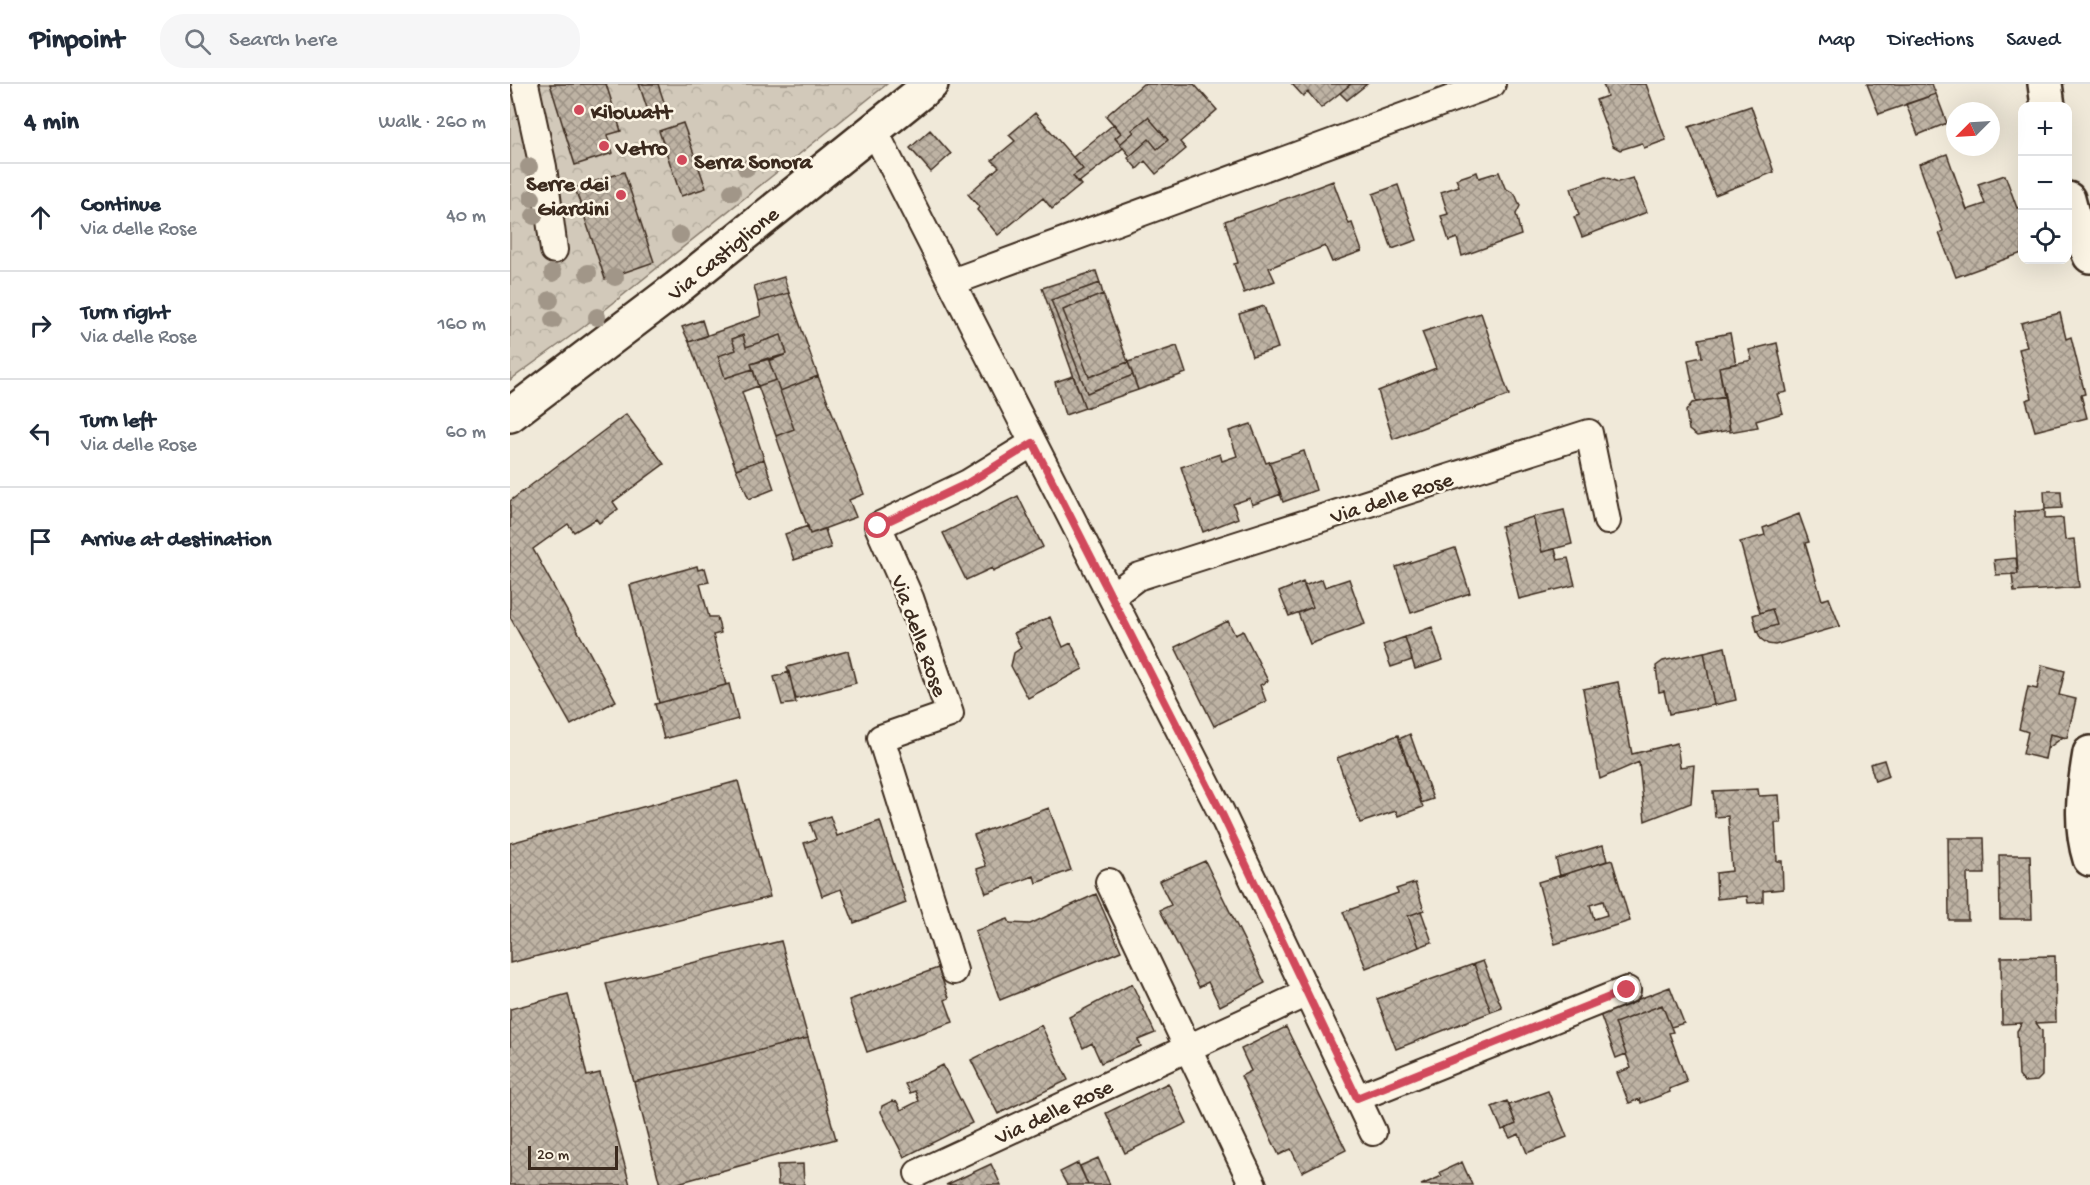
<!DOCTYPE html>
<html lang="en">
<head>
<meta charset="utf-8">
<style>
	:root { --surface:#fff; --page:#f6f6f7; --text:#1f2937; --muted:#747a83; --line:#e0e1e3 }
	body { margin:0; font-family:"Gochi Hand",sans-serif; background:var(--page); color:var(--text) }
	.controls { position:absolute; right:18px; top:18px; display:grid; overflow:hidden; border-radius:12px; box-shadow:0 6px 24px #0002 }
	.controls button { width:54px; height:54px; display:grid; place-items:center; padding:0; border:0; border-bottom:2px solid var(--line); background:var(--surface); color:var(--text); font:30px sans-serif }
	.compass { position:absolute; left:1436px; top:18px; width:54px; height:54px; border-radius:50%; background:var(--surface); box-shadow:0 6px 24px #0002; rotate:246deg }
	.scale { position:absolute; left:18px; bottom:15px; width:90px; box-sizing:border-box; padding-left:6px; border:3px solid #3b2a1e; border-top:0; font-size:16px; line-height:21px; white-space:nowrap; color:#3b2a1e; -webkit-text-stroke:4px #fcf5e5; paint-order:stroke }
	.stop { position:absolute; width:18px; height:18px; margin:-14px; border:4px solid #d1495b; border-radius:50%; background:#fff }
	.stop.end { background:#d1495b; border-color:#fff; box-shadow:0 2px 6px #0008 }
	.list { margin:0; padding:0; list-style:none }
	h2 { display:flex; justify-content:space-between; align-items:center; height:78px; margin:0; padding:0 24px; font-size:26px }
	h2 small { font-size:20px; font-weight:400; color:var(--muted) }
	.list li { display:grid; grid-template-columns:39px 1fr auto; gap:18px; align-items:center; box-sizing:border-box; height:108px; padding:0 24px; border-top:2px solid var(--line) }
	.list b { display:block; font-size:22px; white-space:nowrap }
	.list p { margin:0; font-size:20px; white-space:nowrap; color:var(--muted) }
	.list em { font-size:20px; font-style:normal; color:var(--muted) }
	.icon { flex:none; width:33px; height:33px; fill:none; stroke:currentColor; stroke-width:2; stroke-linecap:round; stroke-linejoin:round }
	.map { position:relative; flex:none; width:1580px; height:1101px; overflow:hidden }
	header { display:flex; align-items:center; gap:36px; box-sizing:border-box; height:84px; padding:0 30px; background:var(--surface); border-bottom:2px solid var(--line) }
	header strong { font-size:28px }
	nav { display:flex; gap:33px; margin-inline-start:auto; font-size:21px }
	.search { width:420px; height:54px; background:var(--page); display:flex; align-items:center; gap:15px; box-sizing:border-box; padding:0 21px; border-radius:24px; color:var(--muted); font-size:22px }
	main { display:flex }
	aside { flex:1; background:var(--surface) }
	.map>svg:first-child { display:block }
</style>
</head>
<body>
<header>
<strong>Pinpoint</strong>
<div class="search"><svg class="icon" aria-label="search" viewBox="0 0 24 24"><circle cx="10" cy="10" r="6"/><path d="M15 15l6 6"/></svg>Search here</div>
<nav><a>Map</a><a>Directions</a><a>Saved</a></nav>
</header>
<main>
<aside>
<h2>4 min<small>Walk · 260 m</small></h2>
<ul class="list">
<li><svg class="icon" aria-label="ahead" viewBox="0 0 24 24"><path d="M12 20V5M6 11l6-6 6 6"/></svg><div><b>Continue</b><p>Via delle Rose</p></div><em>40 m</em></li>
<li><svg class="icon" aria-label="right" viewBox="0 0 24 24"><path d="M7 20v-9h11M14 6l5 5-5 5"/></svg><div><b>Turn right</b><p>Via delle Rose</p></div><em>160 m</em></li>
<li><svg class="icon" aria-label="left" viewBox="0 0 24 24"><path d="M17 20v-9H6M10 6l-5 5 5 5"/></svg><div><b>Turn left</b><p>Via delle Rose</p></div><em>60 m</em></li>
<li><svg class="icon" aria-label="arrive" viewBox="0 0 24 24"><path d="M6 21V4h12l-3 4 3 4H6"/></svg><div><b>Arrive at destination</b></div></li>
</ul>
</aside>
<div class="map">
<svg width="1580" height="1101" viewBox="0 0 1580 1101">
	<defs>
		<pattern id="forest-crowns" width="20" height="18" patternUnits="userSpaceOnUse" patternTransform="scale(1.5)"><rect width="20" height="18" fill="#d2c9ba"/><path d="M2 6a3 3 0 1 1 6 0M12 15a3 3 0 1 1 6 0" fill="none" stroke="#b5ad9f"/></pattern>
		<pattern id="building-cross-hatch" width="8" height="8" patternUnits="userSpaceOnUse" patternTransform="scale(1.5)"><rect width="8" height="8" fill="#beb3a4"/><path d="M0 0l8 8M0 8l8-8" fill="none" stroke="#9c9285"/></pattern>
	</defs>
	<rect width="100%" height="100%" fill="#f0e9d9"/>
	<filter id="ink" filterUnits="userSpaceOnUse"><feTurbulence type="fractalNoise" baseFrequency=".0167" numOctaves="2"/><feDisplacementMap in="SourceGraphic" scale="12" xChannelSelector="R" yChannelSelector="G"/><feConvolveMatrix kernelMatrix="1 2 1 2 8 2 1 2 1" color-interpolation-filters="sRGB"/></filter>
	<g filter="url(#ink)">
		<!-- forest -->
		<path fill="url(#forest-crowns)" stroke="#867a6c" stroke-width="1.5" d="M0 0H377L72 244 0 296Z"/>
		<!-- building -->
		<path fill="url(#building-cross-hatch)" stroke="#3b2a1e" stroke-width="1.5" fill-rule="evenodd" d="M40 0H96L111 47 97 51 103 69 65 81Z
			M129 0H148L156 24 139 30Z
			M633 0H684L707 26 670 58 676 65 646 90 635 77 627 85 618 74 639 55 647 65 658 56 638 33 622 46 624 48 610 60 605 54 611 49 596 32Z
			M782 0H841L811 24 798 8 793 12Z
			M841 0H857L837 16 830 9Z
			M1093 0H1136L1156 56 1134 64 1132 59 1110 66 1103 62 1086 16 1097 12Z
			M1357 0H1422L1426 10 1369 30Z
			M1426 10 1437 39 1408 51 1396 20Z
			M1241 22 1264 88 1205 111 1179 43Z
			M525 29 573 85 563 92 571 101 542 125 533 114 488 151 467 126 469 123 458 110 489 83 482 76 505 57 499 51Z
			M638 33 658 56 647 65 639 55 620 72 610 60 624 48 622 46Z
			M173 39 196 104 171 112 149 47Z
			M604 40 611 49 605 54 613 64 568 99 563 92 573 85 563 73Z
			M420 46 441 70 421 88 400 64Z
			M1437 70 1457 126 1475 120 1468 100 1495 91 1507 124 1512 122V169L1446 193 1429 149 1433 147 1409 80Z
			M114 88 144 178 95 195 65 104Z
			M967 88 969 94 989 88 995 104 1005 110 1010 122 1006 130 1011 151 952 172 947 154 939 157 931 132 938 130 931 108 949 102 946 95Z
			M1095 93 1108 98 1123 94 1137 128 1072 153 1064 133 1069 131 1061 104Z
			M823 97 839 140 842 139 852 167 822 178 815 162 759 184 765 197 734 209 724 180 728 179 715 137Z
			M888 101 907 156 882 165 863 110Z
			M586 187 590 199 541 216 577 309 623 291 628 306 575 324 532 204Z
			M274 193 279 209 248 218 244 202Z
			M590 199 593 210 553 226 579 293 618 278 623 291 577 309 541 216Z
			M279 209 308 292 270 307 259 277 277 270 271 251 236 263 233 251 222 255 226 266 208 272 215 294 243 285 248 302 232 308 254 375 226 385 179 258 251 232 248 218Z
			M593 210 618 278 579 293 553 226Z
			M754 222 768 264 742 272 729 230Z
			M971 229 999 311 883 355 868 307 926 284 912 248Z
			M1550 229 1556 255 1561 253 1575 310 1571 311 1577 334 1525 347 1516 316 1522 314 1509 265 1517 263 1511 239Z
			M192 236 197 252 179 258 172 243Z
			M1220 249 1226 280 1209 283 1215 313 1186 318 1178 276 1192 273 1189 255Z
			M233 251 236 263 271 251 277 270 241 280 243 285 215 294 208 272 226 266 222 255Z
			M1267 259 1277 308 1267 310 1273 329 1246 337 1248 343 1220 348 1209 283 1242 276 1239 266Z
			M667 262 676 289 628 306 618 278Z
			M258 274 266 296 248 302 241 280Z
			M308 292 354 410 339 416 346 433 300 450 266 352 284 345 270 307Z
			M563 292 575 324 555 331 545 298Z
			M266 296 284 345 266 352 248 302Z
			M1215 313 1220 346 1187 352 1179 346 1176 327 1182 319Z
			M116 330 154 380 103 418 108 425 89 439 86 435 64 448 58 440 23 465 106 617 61 641 0 533V417Z
			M741 340 756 379 759 378 771 410 742 421 740 414 723 420 728 434 693 448 671 383 710 370 712 377 727 372 719 347Z
			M794 367 806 406 773 418 759 378Z
			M254 375 264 405 239 415 226 385Z
			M1534 407H1551L1552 424 1535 425Z
			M508 412 533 463 483 487 482 484 456 496 433 449Z
			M1054 426 1062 460 1032 468 1023 433Z
			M1535 426V435L1553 434 1555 456 1564 455 1569 503 1504 508 1502 490H1508L1504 428Z
			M1289 430 1299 458 1295 459 1312 516 1319 514 1330 542 1265 561 1258 560 1251 555 1247 547 1267 541 1262 525 1250 529 1230 458 1255 451 1253 444Z
			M1023 433 1032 468 1045 465 1048 476 1058 474 1065 501 1009 515 991 442Z
			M298 442 300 450 315 445 321 464 284 476 275 450Z
			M945 464 960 509 901 529 886 483Z
			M1506 474 1508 490 1486 491 1484 476Z
			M187 482 188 486 195 484 199 498 190 500 199 533H207L211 549 203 551 216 601 149 619 120 501Z
			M812 495 815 503 839 495 855 540 800 560 788 529 803 523 794 502Z
			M793 498 803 523 779 532 769 508Z
			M1262 525 1267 541 1247 547 1243 531Z
			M540 533 553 563 561 559 573 585 518 614 501 582 504 569 511 564 504 549Z
			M718 537 725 551 733 547 758 597 750 601 756 617 704 642 665 563Z
			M922 543 933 576 905 585 895 553Z
			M895 553 902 576 881 583 873 561Z
			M1215 563 1226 616 1204 621 1194 568Z
			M338 567 346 599 286 615 277 583Z
			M1194 568 1204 621 1159 630 1154 607 1149 608 1146 582 1153 577Z
			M1532 581 1555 587 1549 611 1566 615 1557 654 1540 650 1535 675 1513 670 1518 648 1509 645 1518 603 1527 605Z
			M279 588 286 619 272 621 264 593Z
			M1108 598 1122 670 1167 659 1170 683 1184 681 1181 719 1135 737 1129 678 1090 695 1073 605Z
			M219 600 228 635 154 655 145 620Z
			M900 650 923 715 911 719 889 655Z
			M1540 650 1553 653 1537 665Z
			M888 651 913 723 888 732 886 727 850 739 827 674Z
			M1374 676 1379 692 1365 697 1360 680Z
			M228 697 260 813 0 879V759Z
			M1248 705 1249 712 1269 711 1271 739H1265L1267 777H1272L1273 805 1253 807V818L1238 819 1237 812 1207 815 1206 789 1222 787 1218 732 1205 733 1203 707Z
			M539 724 561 786 526 799 524 792 476 809 467 785 476 782 464 751Z
			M320 732 327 752 370 737 396 819 344 839 331 805 312 812 294 759 306 755 300 739Z
			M1438 754H1474L1475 790H1457L1458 836H1439Z
			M1093 761 1097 777 1050 792 1046 775Z
			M1489 771H1520L1522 835H1490Z
			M1102 776 1120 837 1045 860 1028 798ZM1093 817 1097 831 1084 835 1080 821Z
			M695 777 755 899 710 922 698 898 689 903 650 826 661 821 649 797Z
			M905 799 914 826 898 832 909 863 856 884 833 828 888 809 886 805Z
			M586 810 611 867 490 916 465 847 498 835 500 839 520 840Z
			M911 827 922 858 909 863 898 832Z
			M271 857 298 954 124 998 96 900Z
			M1545 872 1546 938 1526 939 1532 947V992L1527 997 1514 998 1509 992 1507 947 1512 939 1492 940 1491 873Z
			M973 877 992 924 981 928 964 880Z
			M964 880 981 928 886 965 867 915Z
			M428 884 439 914 435 916 443 938 357 968 339 916Z
			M622 900 645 949 628 956 631 962 591 979 582 959 573 964 559 933Z
			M1160 903 1174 939 1161 943 1152 921 1105 939 1116 970 1106 974 1090 930Z
			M58 910 77 992 90 989 120 1101H0V925Z
			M1152 921 1163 948 1159 949 1177 998 1159 1005 1160 1008 1131 1019 1130 1015 1119 1019 1107 989 1121 984 1105 939Z
			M531 941 558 996 488 1030 461 976Z
			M776 943 836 1066 792 1088 781 1065 769 1071 731 992 741 987 731 965Z
			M298 954 326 1055 161 1101H150L124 998Z
			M433 981 462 1039 394 1073 371 1028 372 1022 382 1017 387 1018 391 1026 409 1017 405 1007 400 1009 395 1000Z
			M658 999 677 1039 615 1069 596 1029Z
			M1038 1007 1057 1053 1017 1069 1009 1050 1000 1054 995 1045 1006 1040 999 1021Z
			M997 1017 1006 1040 992 1046 982 1023Z
			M588 1074 600 1101H578L570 1082Z
			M952 1078 962 1101H911L932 1092 930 1088Z
			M568 1079 578 1101H557L550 1088Z
			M293 1080 294 1101H268L267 1081Z
			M481 1080 491 1101H436Z"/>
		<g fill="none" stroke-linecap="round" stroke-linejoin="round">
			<!-- street casing -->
			<g stroke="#3b2a1e" stroke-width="30">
				<path id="street" d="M15 0 33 83 44 166
					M364 46 710 726 863 1048
					M442 198 982 0
					M602 512 627 493 1079 349 1097 437
					M599 798 743 1101
					M444 887 371 654 440 630 400 514 368 442 458 399 523 359
					M847 1014 1117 906
					M408 1089 797 909"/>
			</g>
			<!-- secondary casing -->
			<g stroke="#3b2a1e" stroke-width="38">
				<path id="secondary" d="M1535 0 1538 22
					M1558 115 1562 130 1580 172
					M0 331 167 204 421 0
					M1580 669C1574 704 1569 740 1580 775"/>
			</g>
			<!-- street -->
			<use href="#street" stroke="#fcf5e5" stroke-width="26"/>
			<!-- secondary -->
			<use href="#secondary" stroke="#fcf5e5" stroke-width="33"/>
		</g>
		<!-- trees -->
		<g fill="#a19688">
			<circle cx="19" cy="83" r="9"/>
			<circle cx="236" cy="84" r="9"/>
			<circle cx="222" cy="108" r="9"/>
			<circle cx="22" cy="114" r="9"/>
			<circle cx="24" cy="132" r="9"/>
			<circle cx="170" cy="151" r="9"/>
			<circle cx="43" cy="189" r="9"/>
			<circle cx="78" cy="189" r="9"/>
			<circle cx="105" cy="193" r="9"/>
			<circle cx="40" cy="216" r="9"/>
			<circle cx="87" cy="233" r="9"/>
			<circle cx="43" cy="236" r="9"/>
		</g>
	</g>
	<g fill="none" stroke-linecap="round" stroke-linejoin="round" filter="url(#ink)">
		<!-- route -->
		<path stroke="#d1495b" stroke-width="8" d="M368 442 458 399 523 359 710 726 847 1014 1117 906"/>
	</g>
	<!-- markers -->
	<g fill="#d1495b" stroke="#fcf5e5" stroke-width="2">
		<circle cx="69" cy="26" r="6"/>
		<circle cx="94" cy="62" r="6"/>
		<circle cx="172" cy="76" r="6"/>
		<circle cx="111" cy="111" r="6"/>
	</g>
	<g text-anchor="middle" stroke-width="5" stroke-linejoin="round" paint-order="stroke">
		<!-- poi labels -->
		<g font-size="22" font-weight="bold" fill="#3b2a1e" stroke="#fcf5e5" text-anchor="start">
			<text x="81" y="34">Kilowatt</text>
			<text x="106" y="70">Vetro</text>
			<text x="184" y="84">Serra Sonora</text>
			<text x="99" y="106" text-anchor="end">Serre dei<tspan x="99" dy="25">Giardini</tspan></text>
		</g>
		<!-- street labels -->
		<g font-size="22" fill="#3b2a1e" stroke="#fcf5e5">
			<text transform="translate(212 168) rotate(-39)" y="8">Via Castiglione</text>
			<text transform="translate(881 412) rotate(-18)" y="8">Via delle Rose</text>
			<text transform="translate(411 551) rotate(70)" y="8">Via delle Rose</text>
			<text transform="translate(543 1026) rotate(-25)" y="8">Via delle Rose</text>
		</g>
	</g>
</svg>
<div class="controls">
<button>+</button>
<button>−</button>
<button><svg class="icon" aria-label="locate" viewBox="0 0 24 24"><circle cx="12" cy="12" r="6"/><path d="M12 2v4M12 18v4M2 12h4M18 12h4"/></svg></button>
</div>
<svg class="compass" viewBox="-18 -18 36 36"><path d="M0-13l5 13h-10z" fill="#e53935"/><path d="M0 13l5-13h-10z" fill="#747a83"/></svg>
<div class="scale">20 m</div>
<div class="stop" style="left:368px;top:442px"></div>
<div class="stop end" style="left:1117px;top:906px"></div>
</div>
</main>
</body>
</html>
